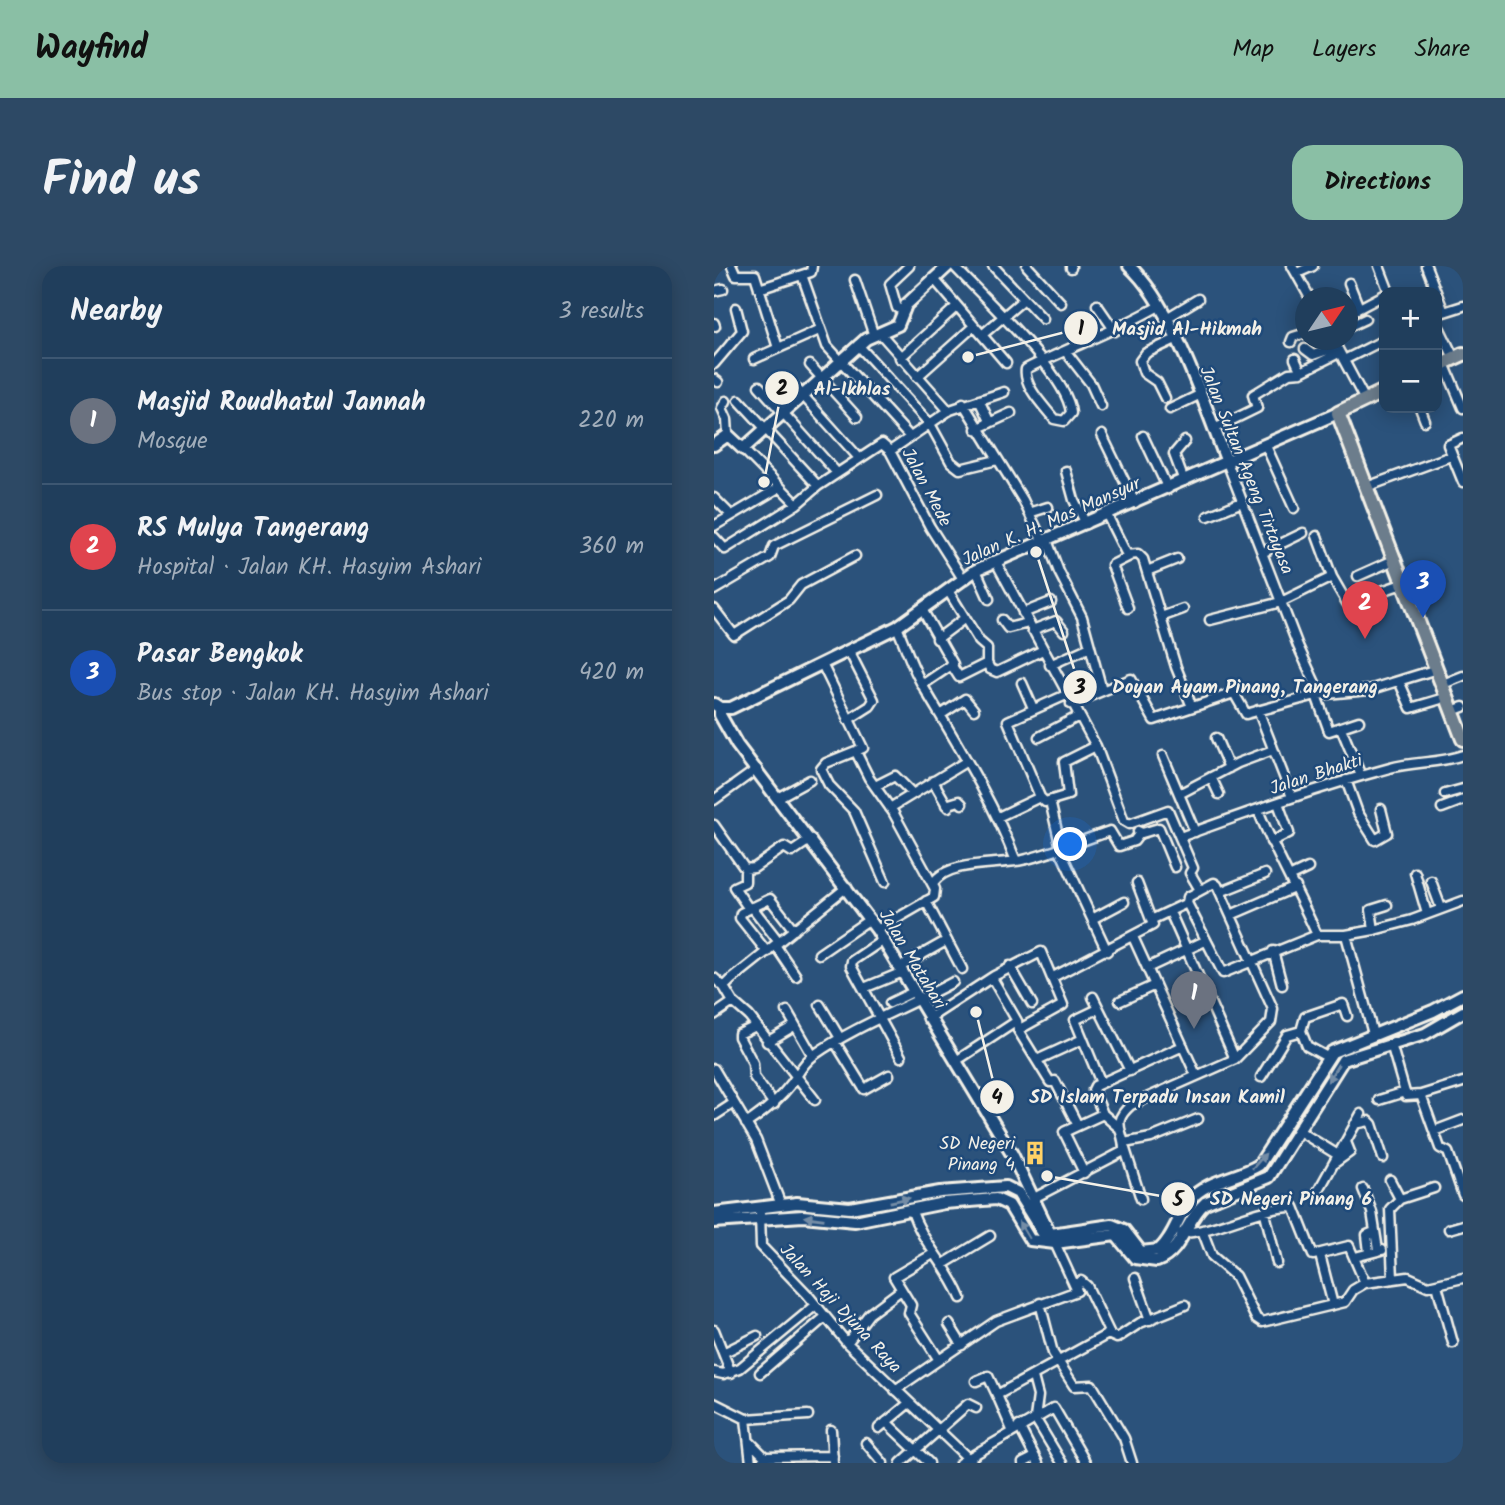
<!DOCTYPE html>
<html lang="en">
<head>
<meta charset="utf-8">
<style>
	:root { --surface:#203e5c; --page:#2d4965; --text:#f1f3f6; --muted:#a2aebb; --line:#3d5772; --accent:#8abfa5 }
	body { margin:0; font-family:Kalam,sans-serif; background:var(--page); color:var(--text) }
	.controls { position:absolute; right:21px; top:21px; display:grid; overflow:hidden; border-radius:14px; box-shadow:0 4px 18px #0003 }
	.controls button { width:63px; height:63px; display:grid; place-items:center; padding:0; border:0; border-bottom:2px solid var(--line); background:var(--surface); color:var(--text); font:35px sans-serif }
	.compass { position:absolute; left:581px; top:21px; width:63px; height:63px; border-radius:50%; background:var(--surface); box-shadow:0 4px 18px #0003; rotate:55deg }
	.you { position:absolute; left:357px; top:579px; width:24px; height:24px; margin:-18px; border:5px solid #fff; border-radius:50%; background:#1a73e8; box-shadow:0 0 0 10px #1a73e833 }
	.badge { display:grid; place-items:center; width:46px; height:46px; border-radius:50%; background:var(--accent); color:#fff; font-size:23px; font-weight:700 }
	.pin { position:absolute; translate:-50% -58px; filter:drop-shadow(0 2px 4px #0008) }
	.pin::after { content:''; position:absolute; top:37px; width:24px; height:21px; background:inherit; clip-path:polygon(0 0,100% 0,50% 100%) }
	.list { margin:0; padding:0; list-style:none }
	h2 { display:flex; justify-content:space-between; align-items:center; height:91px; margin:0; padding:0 28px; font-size:30px }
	h2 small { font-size:23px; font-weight:400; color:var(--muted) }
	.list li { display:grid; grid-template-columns:46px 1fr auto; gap:21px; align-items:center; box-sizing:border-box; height:126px; padding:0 28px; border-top:2px solid var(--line) }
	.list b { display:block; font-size:26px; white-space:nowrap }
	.list p { margin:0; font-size:23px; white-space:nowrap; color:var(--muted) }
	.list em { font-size:23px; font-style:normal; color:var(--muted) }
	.map { position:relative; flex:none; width:749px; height:1197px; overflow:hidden; border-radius:21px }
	header { display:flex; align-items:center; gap:42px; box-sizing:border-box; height:98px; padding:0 35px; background:var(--accent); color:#111 }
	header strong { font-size:33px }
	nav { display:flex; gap:38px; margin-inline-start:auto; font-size:24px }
	.intro { display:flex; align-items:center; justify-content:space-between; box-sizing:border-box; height:168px; padding:0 42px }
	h1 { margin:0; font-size:49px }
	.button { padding:18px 32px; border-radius:21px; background:var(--accent); color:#111; font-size:24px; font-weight:700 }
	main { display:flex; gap:42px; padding:0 42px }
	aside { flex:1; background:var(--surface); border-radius:21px; box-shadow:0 4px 18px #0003 }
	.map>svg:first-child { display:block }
</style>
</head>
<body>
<header>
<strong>Wayfind</strong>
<nav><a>Map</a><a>Layers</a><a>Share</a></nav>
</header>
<div class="intro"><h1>Find us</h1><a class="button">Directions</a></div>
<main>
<aside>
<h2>Nearby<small>3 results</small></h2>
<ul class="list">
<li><span class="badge" style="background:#6b7280">1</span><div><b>Masjid Roudhatul Jannah</b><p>Mosque</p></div><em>220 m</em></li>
<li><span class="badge" style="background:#e0444e">2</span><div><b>RS Mulya Tangerang</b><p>Hospital · Jalan KH. Hasyim Ashari</p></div><em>360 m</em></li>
<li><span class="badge" style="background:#1a4fb4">3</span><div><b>Pasar Bengkok</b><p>Bus stop · Jalan KH. Hasyim Ashari</p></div><em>420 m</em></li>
</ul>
</aside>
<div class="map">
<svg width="749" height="1197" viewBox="0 0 749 1197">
	<rect width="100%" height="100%" fill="#2b527b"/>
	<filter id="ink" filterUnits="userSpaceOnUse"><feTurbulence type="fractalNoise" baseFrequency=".0143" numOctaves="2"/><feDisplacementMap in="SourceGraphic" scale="14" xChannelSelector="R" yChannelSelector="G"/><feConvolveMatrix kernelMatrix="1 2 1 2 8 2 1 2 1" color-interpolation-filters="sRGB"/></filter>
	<g filter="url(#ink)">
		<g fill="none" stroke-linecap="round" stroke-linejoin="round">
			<!-- street casing -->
			<g stroke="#f4f1e8" stroke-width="13">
				<path id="street" d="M18 0 22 9H41L64 82
					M240 0C269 31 354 109 357 147L350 155 340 153C330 140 309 120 312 103 356 81 402 65 445 40
					M279 0 329 53
					M313 0 347 37
					M357 0V2
					M578 0 596 32
					M665 0 675 26
					M712 0 730 46 749 40
					M583 7 599 0
					M88 9 113 80 196 171
					M220 13 292 97
					M141 14 160 70
					M635 17 645 42
					M45 23 97 6 98 0
					M0 25 9 23
					M383 39 401 65
					M191 44 183 42 176 18 195 0
					M634 48 670 29
					M451 53 484 33
					M359 54 375 75
					M0 57 1 60
					M634 61 651 53
					M726 63 740 92
					M166 67 235 145
					M268 69 310 33
					M619 74 651 134
					M577 76 579 71 592 67
					M144 79 216 158 237 196 246 203 283 194
					M591 83 599 89 623 81
					M352 86 377 118 387 140
					M186 92 243 40
					M40 93 105 64
					M581 93 587 106 625 87
					M630 94 670 74
					M730 97 749 142
					M0 98 28 65 22 42
					M96 99 143 151
					M203 111 260 60
					M0 113 4 116
					M75 114 145 192
					M45 120 123 207
					M451 132 443 116 430 107 426 95 432 87 462 73
					M25 134 104 220
					M265 134 276 157
					M12 135 8 142 13 153 14 169
					M249 137 309 234 329 276
					M706 142 711 155
					M456 143 485 129
					M262 163 297 147
					M500 163 543 142 539 129 575 107 587 106
					M388 169 421 237
					M429 170 454 223
					M749 172 734 179 749 216
					M552 180 580 242
					M29 183 83 238
					M176 185 236 144 290 126
					M513 196 584 380 606 428
					M352 205 360 234 372 258
					M470 215 460 188 471 175
					M655 220 737 190
					M0 232 17 249
					M315 247 334 241
					M393 249 413 289 424 288 429 293 462 401 478 441
					M494 250 528 236
					M0 260 66 221
					M603 270 618 311 633 337 691 317
					M0 271 11 283 83 238 104 220 168 178 176 185 216 261 249 313
					M333 274 345 306 368 351 388 424
					M548 287 589 267
					M282 296 382 480 410 555 415 558 454 544 479 602 476 607 486 624
					M262 304 275 333
					M433 305 463 293
					M644 310 682 293
					M0 324 56 291 60 280 163 229
					M235 326 265 375 273 382V397
					M414 342 398 299 416 290
					M0 343 20 369 75 334 87 319 141 290
					M309 347 337 336
					M447 351 469 343
					M288 354 294 362 314 357
					M496 354 567 336 618 311
					M183 361C192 381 198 402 209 420 243 478 278 533 302 595
					M318 364 342 355 350 365
					M223 373 251 352
					M108 398 149 482 112 497 107 503 115 519 140 545 171 616
					M336 399 374 382
					M238 400 245 411 273 397 276 403 283 406 329 384
					M685 415 697 442 734 431
					M308 417 319 442
					M729 418 749 410
					M208 419 239 398 209 345
					M602 429 615 465 645 455
					M357 438 417 413 440 454 520 427 532 448 602 429 655 424 723 403
					M544 444 578 531
					M738 445 749 441
					M228 448 251 433 260 444
					M134 454 156 440 160 434 135 385
					M627 462 647 510
					M325 471 365 450
					M502 472 515 502
					M142 486 155 512 179 546 221 623 220 631 163 664
					M449 490 481 566
					M497 511 505 528
					M632 514 644 547 661 574 673 567 667 543
					M219 515 234 541
					M161 520 181 510 199 528
					M467 527 524 497 559 484
					M731 528 749 523
					M65 531 96 514
					M326 531 331 536 354 529 350 496 382 480
					M0 534 43 503
					M336 535 347 582
					M232 539 245 535 248 538
					M176 542 253 495
					M728 542 749 534
					M544 544C561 587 584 626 603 669
					M284 551 326 531 294 455 352 429
					M0 559 31 603 40 602 70 581 78 586 97 573
					M424 565 428 567 445 562 461 601
					M466 571C535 546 605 521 676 502 701 495 724 498 749 489
					M557 576 575 567 564 537
					M345 582 393 685
					M31 603V616L20 621 35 643
					M701 607 713 648
					M577 610 594 602
					M717 615 727 642
					M219 617C235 593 288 600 313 593 341 586 369 574 396 565L405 580 420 575 426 567
					M506 626 551 608
					M212 635 248 703
					M38 641 65 676
					M456 646 521 793
					M517 649 582 621
					M380 652 410 636
					M439 653 473 637 509 707 603 669H632L660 664 698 654 749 635
					M660 664 657 644 673 639
					M632 669 659 768
					M419 671 482 809
					M169 674 138 695 137 700 187 791
					M61 679 82 710
					M559 685 568 719
					M53 686 26 652 27 647 56 633 80 664
					M105 688 156 653
					M296 700 318 738
					M186 701 232 675
					M433 702 491 675
					M339 711 439 659 423 617
					M0 712 10 721
					M278 712 303 755 304 764 336 816 341 815 363 858
					M150 722 189 706
					M379 731 416 805
					M406 735 441 719
					M19 736 35 750 101 834
					M176 737 199 726
					M106 739 126 772
					M384 743 361 754 387 817
					M73 745 99 790
					M0 749 19 736 10 721 17 714 133 621
					M214 753 280 710 327 686 349 739 304 764
					M42 760 25 768V771L39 797 40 811 60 838
					M587 765 593 780 613 791
					M53 776 80 760
					M121 776 150 823 175 809
					M677 778 692 830 707 829 726 882 734 886 749 929
					M323 794 369 773
					M242 795 303 755
					M0 803 42 874 67 939
					M547 811 573 769 587 765 591 751 629 738 633 750
					M707 829 749 816
					M665 834 691 826
					M0 850 20 837
					M32 858C50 846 64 835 77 818 85 807 88 798 100 789 139 761 195 740 239 716
					M641 858 655 855 658 858 669 892
					M404 861 389 848 379 824 381 820 469 780
					M585 865 624 889
					M720 865 749 854
					M410 877 437 872 484 853
					M411 883 427 933
					M622 896 636 886 632 876
					M370 907 350 866 389 848
					M676 914 686 933
					M649 923 658 946 664 984
					M602 929 647 848
					M320 932 410 885C411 864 395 858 417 839L521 793 557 756 559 743 503 619 500 617 474 631 473 637
					M197 943C209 979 233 998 247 1032
					M551 947 563 997
					M46 948 47 980 93 1028 133 1077 259 1197
					M735 963 749 959
					M488 964 498 990 521 1010 542 1052 548 1056 631 1036 639 1024 651 1017 694 1011 714 1020 749 1012
					M467 967C500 967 542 941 580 941L599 989 635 980 651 1017
					M655 986 653 969 660 966
					M219 988 180 1011 197 1039 195 1047 225 1094
					M606 989 619 1039
					M641 991 668 984
					M228 999 276 970
					M421 1012 436 1054
					M679 1013 676 943 686 933 720 922
					M363 1019 367 1015 373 1020 396 1068
					M723 1019 739 1077
					M326 1037 339 1087 360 1120 378 1119 410 1172 418 1197
					M235 1058 248 1079
					M0 1064 17 1107
					M133 1077 155 1048 187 1024
					M11 1086 43 1070
					M0 1106 9 1108 26 1102 102 1039
					M46 1107 111 1051
					M319 1111 324 1130 321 1152 348 1197
					M262 1115 274 1110 283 1129 394 1068 403 1072 426 1057 471 1039
					M181 1124 282 1055 363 1025 341 977
					M283 1129 298 1164
					M0 1137 32 1153 37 1197
					M32 1153 94 1149
					M172 1156 215 1197
					M305 1160 324 1197
					M165 1162 194 1138
					M117 1164 119 1197
					M35 1175 51 1191 47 1197
					M152 1177 169 1197
					M51 1191 119 1190
					M187 1197 254 1138 262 1142
					M246 1197 340 1142 372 1197
					M309 1197 321 1191"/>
			</g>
			<!-- secondary casing -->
			<g stroke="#f4f1e8" stroke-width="16">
				<path id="secondary" d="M415 0C458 38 491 141 513 196
					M0 179 14 169 29 183 152 73 184 59 192 39 234 0
					M0 438 6 442H17L183 361 262 304 624 147
					M6 442V449L23 479 163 664 298 888 339 974
					M0 947 83 937 136 942 226 926 292 921 304 927 330 969 398 959 410 964 427 986 445 984C460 971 464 949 477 933 493 914 524 912 545 899L618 786 719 745 749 729
					M0 956 89 950 141 955 230 937 282 933 295 939 316 974 341 977 402 969 421 992 443 995C468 986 472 953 491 937L555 911 629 794 711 768 749 746"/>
			</g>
			<!-- primary casing -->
			<g stroke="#f4f1e8" stroke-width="18">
				<path id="primary" d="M723 100 749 88
					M670 125 624 147 749 473"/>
			</g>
			<!-- street -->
			<use href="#street" stroke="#1f4a7a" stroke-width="8"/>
			<!-- secondary -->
			<use href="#secondary" stroke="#1f4a7a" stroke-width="10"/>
			<!-- primary -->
			<use href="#primary" stroke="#6c7d8c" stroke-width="12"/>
		</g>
		<!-- one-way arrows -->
		<defs><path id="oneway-solid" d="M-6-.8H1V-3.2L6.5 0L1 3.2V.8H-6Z" transform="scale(1.75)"/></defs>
		<g fill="#748da6">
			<use href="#oneway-solid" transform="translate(619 807) rotate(122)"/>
			<use href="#oneway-solid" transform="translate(545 895) rotate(-49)"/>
			<use href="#oneway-solid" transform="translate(186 934) rotate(-12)"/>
			<use href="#oneway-solid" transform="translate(100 952) rotate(-172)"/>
			<use href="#oneway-solid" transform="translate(310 964) rotate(-121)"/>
		</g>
	</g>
	<!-- icons -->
	<defs>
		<g id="building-bare" transform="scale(1.89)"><path d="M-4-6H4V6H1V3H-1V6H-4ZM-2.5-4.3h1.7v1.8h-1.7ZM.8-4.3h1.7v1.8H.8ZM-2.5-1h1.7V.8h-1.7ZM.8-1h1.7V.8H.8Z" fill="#ffd166" stroke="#1f4a7a" stroke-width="2.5" paint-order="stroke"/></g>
	</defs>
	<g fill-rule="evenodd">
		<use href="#building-bare" x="321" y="887"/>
	</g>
	<g text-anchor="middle" stroke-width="5" stroke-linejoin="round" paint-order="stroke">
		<!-- street labels -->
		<g font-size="18" fill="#f4f1e8" stroke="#1f4a7a">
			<text transform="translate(533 204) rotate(68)" y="6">Jalan Sultan Ageng Tirtayasa</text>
			<text transform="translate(213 221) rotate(62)" y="6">Jalan Mede</text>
			<text transform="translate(337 255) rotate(-24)" y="6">Jalan K. H. Mas Mansyur</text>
			<text transform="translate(602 508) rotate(-18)" y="6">Jalan Bhakti</text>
			<text transform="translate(199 693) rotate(59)" y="6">Jalan Matahari</text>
			<text transform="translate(127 1042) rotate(47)" y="6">Jalan Haji Djuna Raya</text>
		</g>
		<!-- poi labels -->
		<g font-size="18" fill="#f4f1e8" stroke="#1f4a7a" text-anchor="end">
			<text x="301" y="883">SD Negeri<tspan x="301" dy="21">Pinang 4</tspan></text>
		</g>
	</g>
	<!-- callouts -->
	<path fill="none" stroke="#f4f1e8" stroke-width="2.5" d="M254 91L367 62M50 216L68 122M322 286L366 421M262 746L283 831M333 910L464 933"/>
	<g fill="#f4f1e8" stroke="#1f4a7a" stroke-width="2.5">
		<circle cx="254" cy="91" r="7"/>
		<circle cx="50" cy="216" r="7"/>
		<circle cx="322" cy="286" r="7"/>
		<circle cx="262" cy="746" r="7"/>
		<circle cx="333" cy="910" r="7"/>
		<circle cx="367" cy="62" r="18"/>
		<circle cx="68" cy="122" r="18"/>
		<circle cx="366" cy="421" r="18"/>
		<circle cx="283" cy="831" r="18"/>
		<circle cx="464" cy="933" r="18"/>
	</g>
	<g font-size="21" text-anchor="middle" font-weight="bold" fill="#111">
		<text x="367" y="69">1</text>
		<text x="68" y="129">2</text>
		<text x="366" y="428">3</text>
		<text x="283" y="838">4</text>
		<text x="464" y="940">5</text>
	</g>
	<g font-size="19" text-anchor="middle" font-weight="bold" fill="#f4f1e8" stroke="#1f4a7a" stroke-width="5" stroke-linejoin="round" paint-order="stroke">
		<text x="473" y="69">Masjid Al-Hikmah</text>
		<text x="138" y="129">Al-Ikhlas</text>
		<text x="531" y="427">Doyan Ayam Pinang, Tangerang</text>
		<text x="443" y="837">SD Islam Terpadu Insan Kamil</text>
		<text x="577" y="939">SD Negeri Pinang 6</text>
	</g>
</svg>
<div class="controls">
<button>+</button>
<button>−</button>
</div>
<svg class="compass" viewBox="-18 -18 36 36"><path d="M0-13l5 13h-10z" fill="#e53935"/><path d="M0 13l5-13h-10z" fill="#a2aebb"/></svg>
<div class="you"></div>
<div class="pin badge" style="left:480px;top:763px;background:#6b7280">1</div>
<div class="pin badge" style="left:651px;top:373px;background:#e0444e">2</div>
<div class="pin badge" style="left:709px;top:352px;background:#1a4fb4">3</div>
</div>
</main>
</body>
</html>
